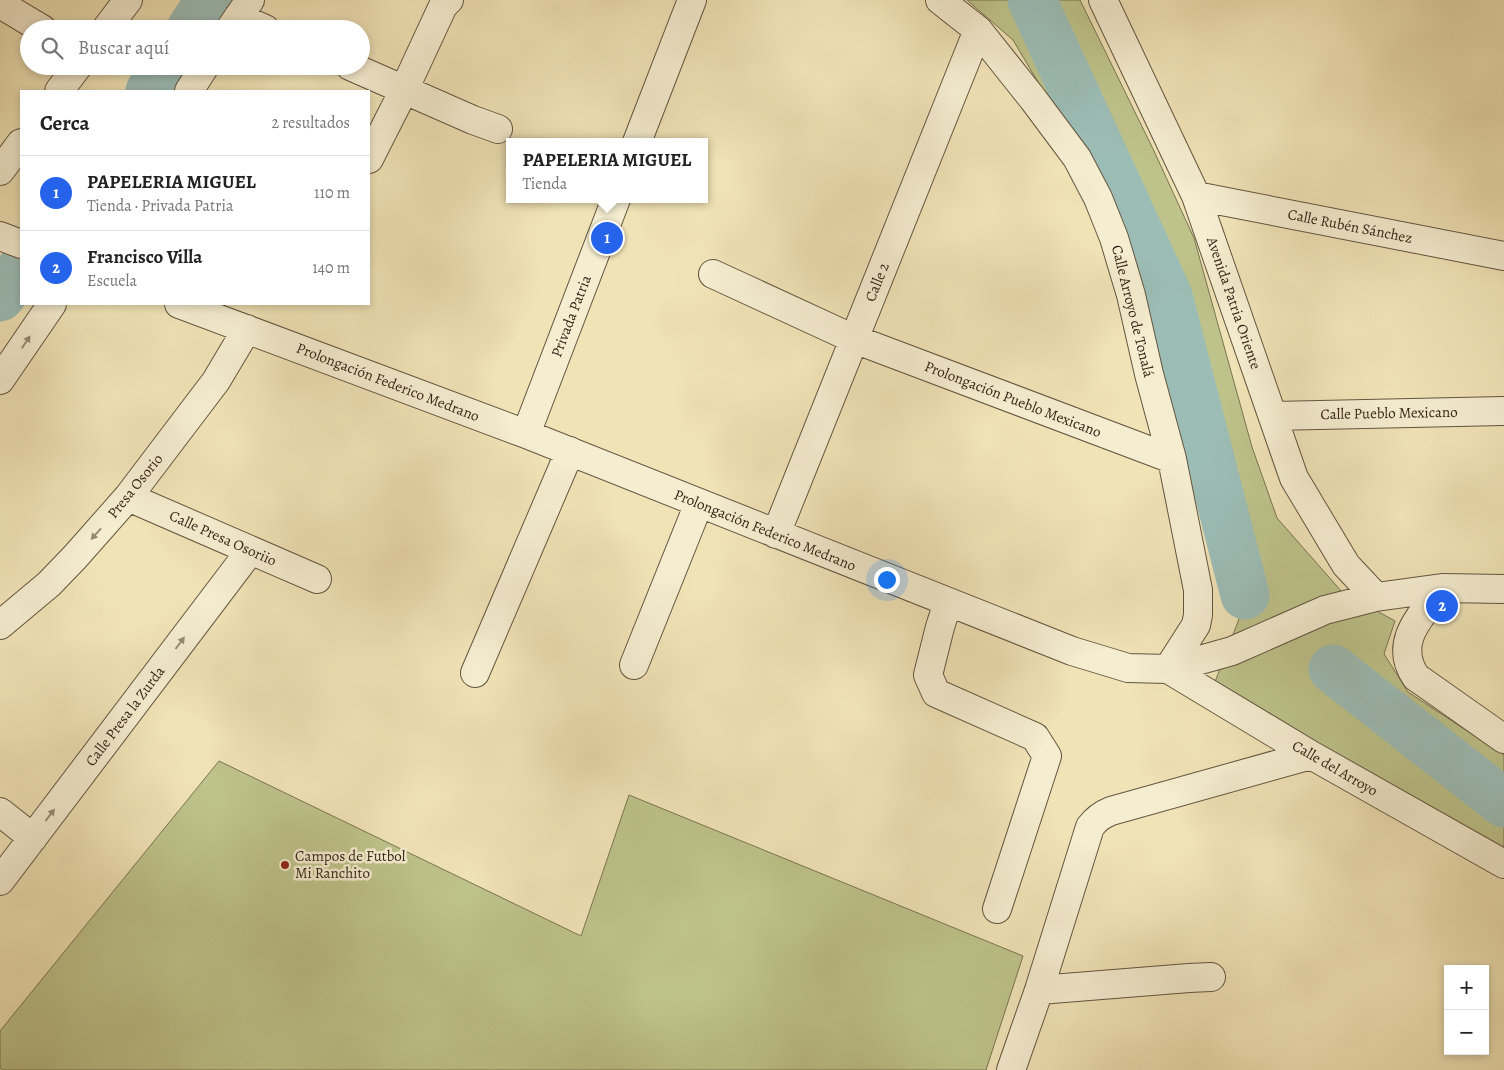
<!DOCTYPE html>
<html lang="es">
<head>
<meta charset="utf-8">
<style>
	:root { --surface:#fff; --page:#f6f6f6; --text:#222; --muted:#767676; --line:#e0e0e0; --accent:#2563eb }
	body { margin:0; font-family:Alegreya,serif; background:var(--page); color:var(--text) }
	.controls { position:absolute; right:15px; bottom:15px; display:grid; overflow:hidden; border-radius:0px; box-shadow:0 2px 8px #0003 }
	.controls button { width:45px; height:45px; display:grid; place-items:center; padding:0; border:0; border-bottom:1px solid var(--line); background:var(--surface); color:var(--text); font:25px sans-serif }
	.you { position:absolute; left:886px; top:579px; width:18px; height:18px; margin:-12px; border:4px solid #fff; border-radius:50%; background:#1a73e8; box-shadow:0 0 0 8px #1a73e833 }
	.badge { display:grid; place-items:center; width:32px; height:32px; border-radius:50%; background:var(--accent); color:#fff; font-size:16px; font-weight:700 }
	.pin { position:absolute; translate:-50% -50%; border:2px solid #fff; box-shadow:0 1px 5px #0006 }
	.popup { position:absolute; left:506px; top:138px; width:202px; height:65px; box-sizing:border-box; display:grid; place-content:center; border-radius:0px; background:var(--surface); filter:drop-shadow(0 1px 4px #0005); font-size:16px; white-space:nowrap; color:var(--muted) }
	.popup b { font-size:19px; color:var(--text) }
	.popup::after { content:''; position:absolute; left:50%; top:100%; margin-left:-10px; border:10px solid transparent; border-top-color:var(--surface) }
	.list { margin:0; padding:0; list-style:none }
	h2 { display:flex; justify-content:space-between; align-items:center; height:65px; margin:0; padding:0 20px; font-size:21px }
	h2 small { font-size:16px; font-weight:400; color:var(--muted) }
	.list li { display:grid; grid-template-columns:32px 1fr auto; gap:15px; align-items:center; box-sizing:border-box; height:75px; padding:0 20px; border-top:1px solid var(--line) }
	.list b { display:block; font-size:19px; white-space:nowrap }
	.list p { margin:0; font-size:16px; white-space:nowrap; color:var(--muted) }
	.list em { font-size:16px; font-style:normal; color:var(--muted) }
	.icon { flex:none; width:28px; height:28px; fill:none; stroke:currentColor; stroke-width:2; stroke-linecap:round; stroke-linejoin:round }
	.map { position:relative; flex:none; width:1504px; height:1070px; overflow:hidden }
	.search { position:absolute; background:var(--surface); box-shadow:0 2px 8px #0003; left:20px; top:20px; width:350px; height:55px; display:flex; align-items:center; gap:12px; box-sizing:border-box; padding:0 18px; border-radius:28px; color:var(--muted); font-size:19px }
	.panel { position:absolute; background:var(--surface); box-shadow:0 2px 8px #0003; left:20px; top:90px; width:350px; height:215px; border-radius:0px }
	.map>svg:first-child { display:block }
</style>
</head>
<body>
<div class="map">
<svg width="1504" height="1070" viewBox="0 0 1504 1070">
	<rect width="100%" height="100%" fill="#f0e3b6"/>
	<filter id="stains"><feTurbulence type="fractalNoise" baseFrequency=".004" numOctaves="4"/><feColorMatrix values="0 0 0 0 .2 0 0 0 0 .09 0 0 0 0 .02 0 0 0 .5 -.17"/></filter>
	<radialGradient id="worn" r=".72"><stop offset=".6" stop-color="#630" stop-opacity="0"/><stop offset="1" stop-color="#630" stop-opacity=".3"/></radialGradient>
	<!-- green -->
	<path fill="#bec38b" stroke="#797452" d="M967 0H1080L1154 151 1194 238 1252 447 1277 518 1342 592 1395 621 1384 654 1408 692 1504 755V852L1213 687 1239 619 1111 205 1013 40Z
		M219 761 581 936 629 795 1023 956 986 1070H3L0 1068V1031Z"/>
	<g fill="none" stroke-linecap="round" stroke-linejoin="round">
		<!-- river -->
		<path stroke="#9cbdb6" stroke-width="49" d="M1032 0 1168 296 1245 595
			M191 29 210 0
			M150 91 166 66
			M0 297 21 269
			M1333 669 1504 803"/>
		<!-- minor casing -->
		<g stroke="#635540" stroke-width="30">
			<path id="minor" d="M940 0 978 30 1033 99 1077 158 1098 198 1114 238 1131 295 1149 374 1172 459 1198 590V615L1196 625 1168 669 1311 755 1504 864
				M1103 0 1196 196 1294 478 1346 565 1376 597
				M0 4 42 29
				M238 17 265 29
				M106 29 128 0
				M230 29 250 0
				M350 66 473 120 498 129
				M59 91 78 66
				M189 91 205 66
				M637 142 692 0
				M369 159 404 90 443 6 449 0
				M0 171 21 143
				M1196 196 1504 256
				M0 236 21 244
				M713 274 854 339 1172 459
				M179 304 526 434 1072 651 1128 668 1168 669 1232 651 1325 610 1376 597 1442 588 1504 589
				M0 380 52 304
				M1273 416 1504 411
				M526 434 616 199
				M128 497 317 579
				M776 534 978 30
				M1442 588C1422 615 1392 642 1416 677L1504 739
				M948 602 940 627 928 675 936 693 1035 737 1047 756 997 909
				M0 625 49 584 75 557 128 497 216 381 247 329
				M634 665 699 503
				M475 673 570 451
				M0 812 33 838
				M0 881 250 551
				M1039 990 1189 978 1211 977
				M1011 1070 1039 990 1090 827C1096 819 1101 815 1111 811L1311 755"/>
		</g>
		<!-- minor -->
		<use href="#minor" stroke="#f5edd0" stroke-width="28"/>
	</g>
	<!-- one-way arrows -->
	<defs><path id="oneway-solid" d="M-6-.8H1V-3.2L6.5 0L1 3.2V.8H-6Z" transform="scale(1.25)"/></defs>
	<g fill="#948a74">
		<use href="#oneway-solid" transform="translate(26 342) rotate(-56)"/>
		<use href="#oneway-solid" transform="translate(96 534) rotate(132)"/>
		<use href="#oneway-solid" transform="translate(180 643) rotate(-53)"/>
		<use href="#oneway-solid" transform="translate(50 815) rotate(-53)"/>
	</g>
	<!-- markers -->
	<circle fill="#8f2418" stroke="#f5edd0" stroke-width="2" cx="285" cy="865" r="5"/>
	<g text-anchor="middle" stroke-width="5" stroke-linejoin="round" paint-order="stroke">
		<!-- street labels -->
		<g font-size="15" fill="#342619" stroke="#f5edd0">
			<text transform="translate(1350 226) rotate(11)" y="5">Calle Rubén Sánchez</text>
			<text transform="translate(877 282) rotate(-68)" y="5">Calle 2</text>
			<text transform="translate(1234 303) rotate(71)" y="5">Avenida Patria Oriente</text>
			<text transform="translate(1133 311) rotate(76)" y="5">Calle Arroyo de Tonalá</text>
			<text transform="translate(571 316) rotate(-69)" y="5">Privada Patria</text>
			<text transform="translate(388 382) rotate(21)" y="5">Prolongación Federico Medrano</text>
			<text transform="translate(1013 399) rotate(21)" y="5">Prolongación Pueblo Mexicano</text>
			<text transform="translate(1389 413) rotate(-1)" y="5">Calle Pueblo Mexicano</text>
			<text transform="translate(135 486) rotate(-51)" y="5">Presa Osorio</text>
			<text transform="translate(765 530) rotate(22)" y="5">Prolongación Federico Medrano</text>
			<text transform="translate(223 538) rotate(24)" y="5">Calle Presa Osoriio</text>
			<text transform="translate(125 716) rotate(-53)" y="5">Calle Presa la Zurda</text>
			<text transform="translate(1335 768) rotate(30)" y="5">Calle del Arroyo</text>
		</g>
		<!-- poi labels -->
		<g font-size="15" fill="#342619" stroke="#f5edd0" text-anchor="start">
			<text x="295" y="861">Campos de Futbol<tspan x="295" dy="17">Mi Ranchito</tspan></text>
		</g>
	</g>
	<rect width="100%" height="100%" filter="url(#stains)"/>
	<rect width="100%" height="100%" fill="url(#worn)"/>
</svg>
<div class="controls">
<button>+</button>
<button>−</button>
</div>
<div class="you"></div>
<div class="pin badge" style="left:607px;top:238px">1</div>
<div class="popup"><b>PAPELERIA MIGUEL</b>Tienda</div>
<div class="pin badge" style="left:1442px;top:606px">2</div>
<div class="search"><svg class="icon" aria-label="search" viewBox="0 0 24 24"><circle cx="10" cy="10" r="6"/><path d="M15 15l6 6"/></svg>Buscar aquí</div>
<section class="panel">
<h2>Cerca<small>2 resultados</small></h2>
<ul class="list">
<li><span class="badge">1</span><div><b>PAPELERIA MIGUEL</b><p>Tienda · Privada Patria</p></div><em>110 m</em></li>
<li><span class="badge">2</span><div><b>Francisco Villa</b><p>Escuela</p></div><em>140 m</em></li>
</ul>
</section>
</div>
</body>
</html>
